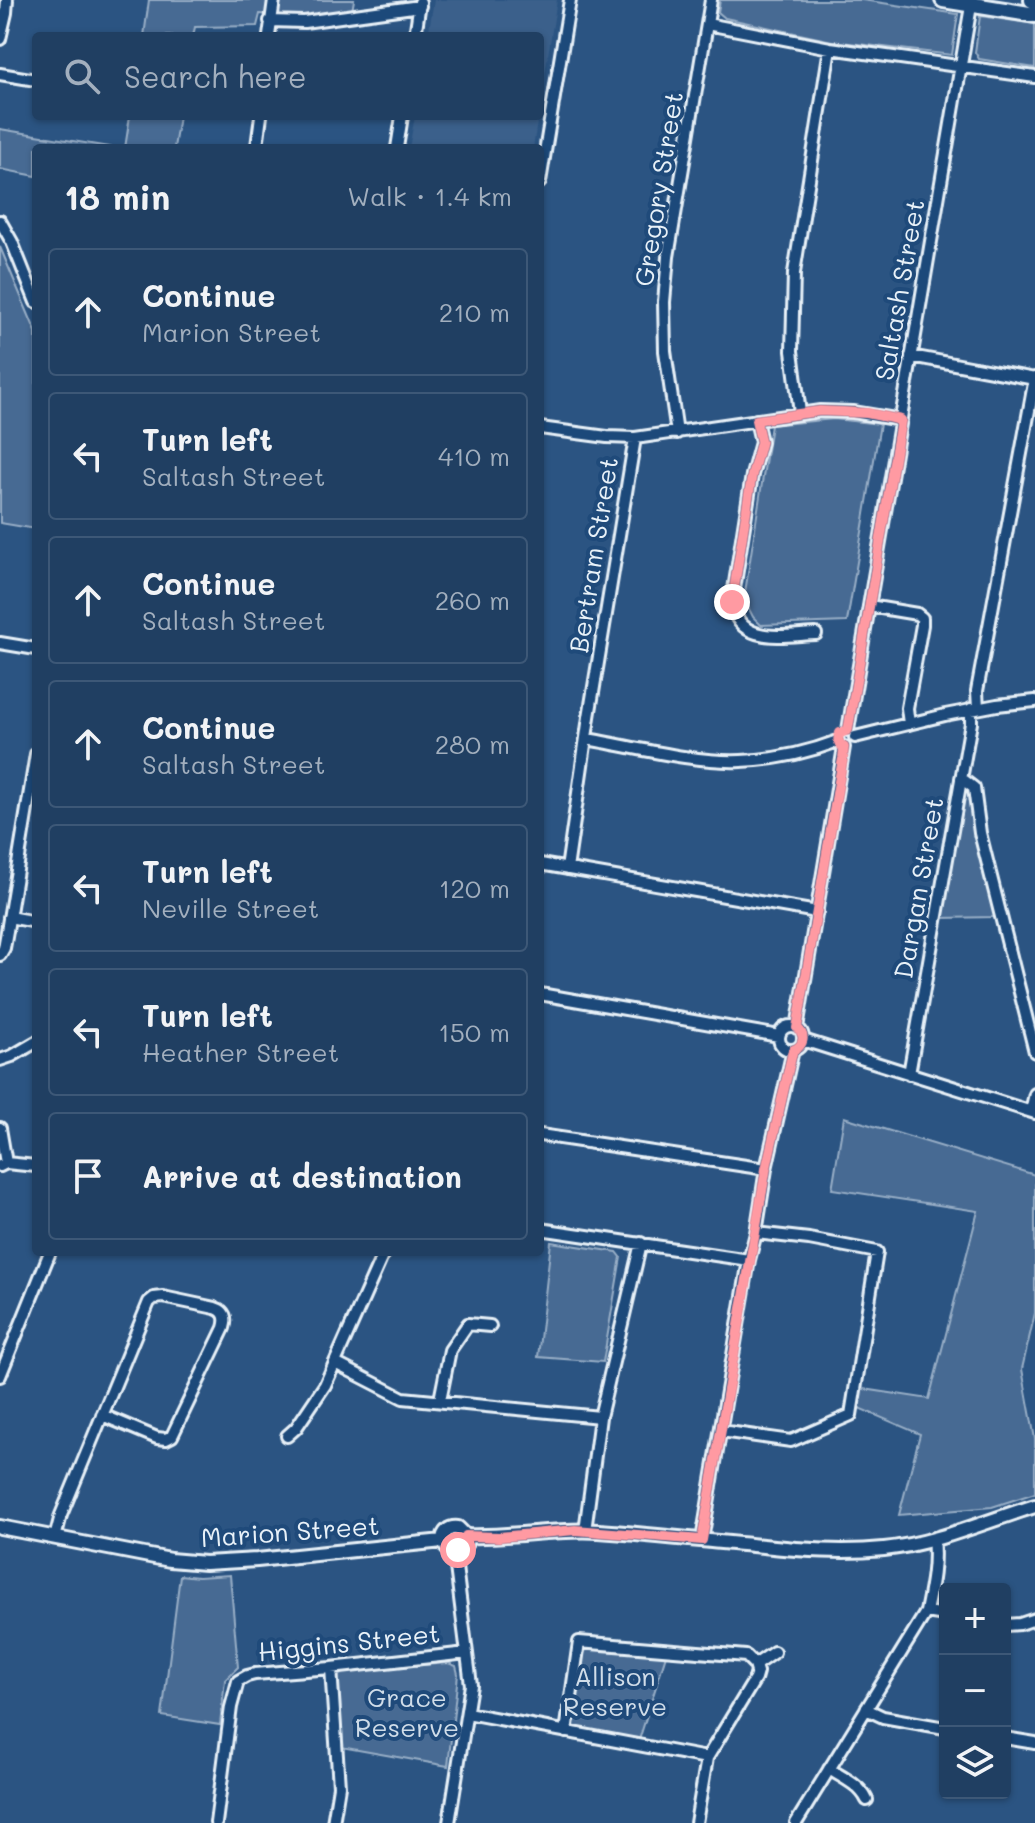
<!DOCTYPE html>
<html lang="en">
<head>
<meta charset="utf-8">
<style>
	:root { --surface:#203f62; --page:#2d4a6b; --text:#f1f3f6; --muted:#a2afbe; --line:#3d5877 }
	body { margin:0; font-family:Mali,sans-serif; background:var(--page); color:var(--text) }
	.controls { position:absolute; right:24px; bottom:24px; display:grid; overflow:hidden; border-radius:8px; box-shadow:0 2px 6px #0004 }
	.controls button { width:72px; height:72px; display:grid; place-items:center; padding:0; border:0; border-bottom:2px solid var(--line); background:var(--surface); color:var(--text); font:40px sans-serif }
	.stop { position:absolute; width:24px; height:24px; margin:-18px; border:6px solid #ff9aa2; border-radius:50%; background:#fff }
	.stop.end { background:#ff9aa2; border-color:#fff; box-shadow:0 2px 8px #0008 }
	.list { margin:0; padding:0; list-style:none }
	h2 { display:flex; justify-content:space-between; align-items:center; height:104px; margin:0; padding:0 32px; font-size:34px }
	h2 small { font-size:26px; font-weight:400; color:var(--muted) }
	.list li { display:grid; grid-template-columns:52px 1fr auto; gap:24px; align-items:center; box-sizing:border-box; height:128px; margin:0 16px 16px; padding:0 16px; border:2px solid var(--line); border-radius:8px }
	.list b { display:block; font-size:30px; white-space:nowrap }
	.list p { margin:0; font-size:26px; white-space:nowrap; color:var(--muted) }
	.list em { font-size:26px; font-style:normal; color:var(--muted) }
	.icon { flex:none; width:44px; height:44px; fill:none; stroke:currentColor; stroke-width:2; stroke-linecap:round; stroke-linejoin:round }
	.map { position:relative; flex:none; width:1035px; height:1823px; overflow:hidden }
	.search { position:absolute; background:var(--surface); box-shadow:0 2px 6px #0004; left:32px; top:32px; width:512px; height:88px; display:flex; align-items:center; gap:20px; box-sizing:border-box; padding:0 28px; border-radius:8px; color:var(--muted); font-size:30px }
	.panel { position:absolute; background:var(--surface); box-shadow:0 2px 6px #0004; left:32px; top:144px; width:512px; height:1112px; border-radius:8px }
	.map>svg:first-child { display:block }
</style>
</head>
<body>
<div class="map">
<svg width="1035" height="1823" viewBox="0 0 1035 1823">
	<rect width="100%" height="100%" fill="#2b5482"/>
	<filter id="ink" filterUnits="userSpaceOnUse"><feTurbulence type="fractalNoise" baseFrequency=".0125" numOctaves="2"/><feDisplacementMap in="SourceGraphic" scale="16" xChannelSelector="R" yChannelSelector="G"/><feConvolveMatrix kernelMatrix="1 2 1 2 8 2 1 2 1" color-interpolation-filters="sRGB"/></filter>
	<g filter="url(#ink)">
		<!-- built -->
		<path fill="#3a608b" d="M434 0H557L540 104V36H428Z
			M415 116H538L533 148H409Z"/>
		<!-- green -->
		<path fill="#476b93" stroke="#98aec6" stroke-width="2" d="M149 0H354L352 11 304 16 260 14 257 26 195 27 193 36H144Z
			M720 0H862L958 14 952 55 832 41 725 18 718 12Z
			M980 16 1035 24V68L979 59 975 52Z
			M130 116H179L174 148H125Z
			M0 129 115 148H36V176L0 169Z
			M0 247 36 332V529L0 523Z
			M834 419 880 424 847 622 761 625 753 617 744 599 771 425Z
			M966 791 971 792 978 843 995 917 941 918 964 792Z
			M844 1117 1035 1175V1313L1022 1369 1035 1439V1493L992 1507 899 1515 920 1434 854 1406 857 1388 929 1399 978 1211 832 1189Z
			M551 1242 617 1252 621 1257 603 1362 538 1357Z
			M180 1575 198 1577 230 1575 238 1667 225 1680 220 1725 162 1716Z
			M594 1647 666 1655 639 1740 577 1729 572 1723 583 1655 586 1650Z
			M448 1663 456 1666 458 1674 448 1766 341 1747 337 1680 339 1675 349 1671Z"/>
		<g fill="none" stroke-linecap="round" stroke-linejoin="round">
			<!-- minor casing -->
			<g stroke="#e8f1f8" stroke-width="16">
				<path id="minor" d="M270 21 304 22 420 6
					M707 24 830 48 1035 77
					M269 36 274 0
					M415 36 420 2
					M0 39 6 13 7 0
					M0 74 36 80
					M257 146 261 116
					M397 148 402 116
					M540 182 570 0
					M0 221 12 242 36 302
					M911 356 1035 379
					M800 413 792 351 794 273 830 48
					M756 420 761 442 752 475 732 602C738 646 783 635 816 634
					M540 428 607 437 635 438 820 411 853 412 901 420
					M677 433 665 351 664 302 668 257 711 0
					M869 606 917 614 922 618V625L907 708 909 724
					M0 643 36 649
					M978 708 977 691 1035 378
					M848 730 972 0
					M855 737 945 715 997 705 1035 701
					M587 739C634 747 694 763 741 761 773 760 809 752 838 741
					M961 778 974 788 980 833 1035 1052
					M540 864 817 912
					M567 869 589 717 635 438
					M9 917 36 922
					M0 955 4 948 7 931 36 754
					M540 994 779 1036
					M779 1038a12 12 0 1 1 24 0a12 12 0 1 1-24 0Z
					M797 1028 844 747
					M803 1040 1035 1113
					M0 1060 12 1056 36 1042
					M909 1074 971 723V709
					M1031 1111 1035 1094
					M0 1128 6 1163
					M540 1135 766 1169
					M0 1166 6 1163 36 1166
					M540 1229 749 1260
					M335 1363 403 1398 600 1417
					M0 1376 50 1252
					M440 1400 450 1350 468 1324 490 1326
					M721 1431 791 1441 851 1415 877 1252 809 1239 756 1233
					M287 1436 296 1428 325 1385 384 1252
					M585 1531 600 1417 641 1243
					M55 1538 61 1515 149 1302 154 1298 163 1297 215 1308C225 1311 227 1318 224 1328L172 1436 166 1439 157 1438 102 1415
					M702 1540 749 1260 756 1233 766 1169 793 1050
					M926 1612 945 1615
					M1005 1625 1020 1624 1035 1619
					M755 1665 774 1652
					M331 1668 339 1786 333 1823
					M866 1709 883 1717 945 1728
					M467 1713 707 1758
					M566 1732 579 1642 746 1656 755 1665 757 1672 755 1679 707 1758 696 1823
					M1005 1738 1035 1743
					M829 1769C842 1777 860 1785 867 1800
					M216 1823 231 1707 238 1681 247 1676 255 1674 331 1668 467 1653
					M449 1823 471 1685 454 1551
					M796 1823 926 1612C931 1587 936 1564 933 1539"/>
			</g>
			<!-- major casing -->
			<g stroke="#e8f1f8" stroke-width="18">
				<path id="major" d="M0 1527 170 1560 205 1563 257 1560 443 1541
					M466 1536C511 1538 555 1528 599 1531 654 1535 708 1541 763 1546 803 1550 843 1553 884 1549 934 1544 987 1521 1035 1506
					M443 1541 447 1548 458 1550 466 1543V1536
					M443 1541C443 1532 449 1527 458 1528L466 1536"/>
			</g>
			<!-- highway casing -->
			<g stroke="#e8f1f8" stroke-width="20">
				<path id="highway" d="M943 0 1035 15
					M1032 0 1035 1"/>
			</g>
			<!-- minor -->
			<use href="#minor" stroke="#1f4a7a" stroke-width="10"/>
			<!-- major -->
			<use href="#major" stroke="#1f4a7a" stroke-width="12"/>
			<!-- highway -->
			<use href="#highway" stroke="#1f4a7a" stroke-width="14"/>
		</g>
	</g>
	<g fill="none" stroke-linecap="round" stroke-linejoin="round" filter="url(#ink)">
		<!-- route -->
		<path stroke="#ff9aa2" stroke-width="10" d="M458 1550 466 1543V1536L499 1537 575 1530 702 1540 766 1169 793 1050C804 1046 806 1035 797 1028L843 758 844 747C838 744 837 738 840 733L848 730 901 420 867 413 820 411 756 420 761 442 752 475 732 602"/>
	</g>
	<g text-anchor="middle" stroke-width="8" stroke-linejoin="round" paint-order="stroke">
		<!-- street labels -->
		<g font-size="26" fill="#e8f1f8" stroke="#1f4a7a">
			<text transform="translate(659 189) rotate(-81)" y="9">Gregory Street</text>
			<text transform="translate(900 290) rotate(-80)" y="9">Saltash Street</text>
			<text transform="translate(594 555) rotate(-81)" y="9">Bertram Street</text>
			<text transform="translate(919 888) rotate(-80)" y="9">Dargan Street</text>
			<text transform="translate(290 1532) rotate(-4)" y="9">Marion Street</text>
			<text transform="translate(349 1643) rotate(-6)" y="9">Higgins Street</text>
		</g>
		<!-- park labels -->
		<g font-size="26" fill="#d0dde9" stroke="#1f4a7a">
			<text x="615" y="1686">Allison<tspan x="615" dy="30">Reserve</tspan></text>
			<text x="407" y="1707">Grace<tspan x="407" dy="30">Reserve</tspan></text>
		</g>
	</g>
</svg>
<div class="controls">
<button>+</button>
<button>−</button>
<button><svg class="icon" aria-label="layers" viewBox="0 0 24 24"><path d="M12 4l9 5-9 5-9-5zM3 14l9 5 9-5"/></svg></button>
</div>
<div class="stop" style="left:458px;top:1550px"></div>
<div class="stop end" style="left:732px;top:602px"></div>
<div class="search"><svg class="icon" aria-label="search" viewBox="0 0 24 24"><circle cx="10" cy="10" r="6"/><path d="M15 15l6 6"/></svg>Search here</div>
<section class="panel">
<h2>18 min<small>Walk · 1.4 km</small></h2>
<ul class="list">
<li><svg class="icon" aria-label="ahead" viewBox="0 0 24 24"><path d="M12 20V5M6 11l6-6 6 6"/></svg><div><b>Continue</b><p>Marion Street</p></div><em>210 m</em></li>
<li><svg class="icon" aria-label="left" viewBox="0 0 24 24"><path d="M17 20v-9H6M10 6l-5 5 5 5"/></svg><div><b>Turn left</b><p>Saltash Street</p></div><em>410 m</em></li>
<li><svg class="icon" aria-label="ahead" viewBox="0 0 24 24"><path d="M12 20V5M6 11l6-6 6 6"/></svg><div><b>Continue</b><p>Saltash Street</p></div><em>260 m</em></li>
<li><svg class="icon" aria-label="ahead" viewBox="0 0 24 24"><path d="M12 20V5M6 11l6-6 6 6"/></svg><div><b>Continue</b><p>Saltash Street</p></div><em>280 m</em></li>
<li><svg class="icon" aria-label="left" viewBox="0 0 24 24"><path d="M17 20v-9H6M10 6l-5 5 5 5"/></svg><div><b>Turn left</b><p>Neville Street</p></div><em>120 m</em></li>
<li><svg class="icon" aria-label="left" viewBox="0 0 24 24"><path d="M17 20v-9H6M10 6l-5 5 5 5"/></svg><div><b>Turn left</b><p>Heather Street</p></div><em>150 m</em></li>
<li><svg class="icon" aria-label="arrive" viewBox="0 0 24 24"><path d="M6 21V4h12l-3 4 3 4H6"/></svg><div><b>Arrive at destination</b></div></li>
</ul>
</section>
</div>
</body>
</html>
